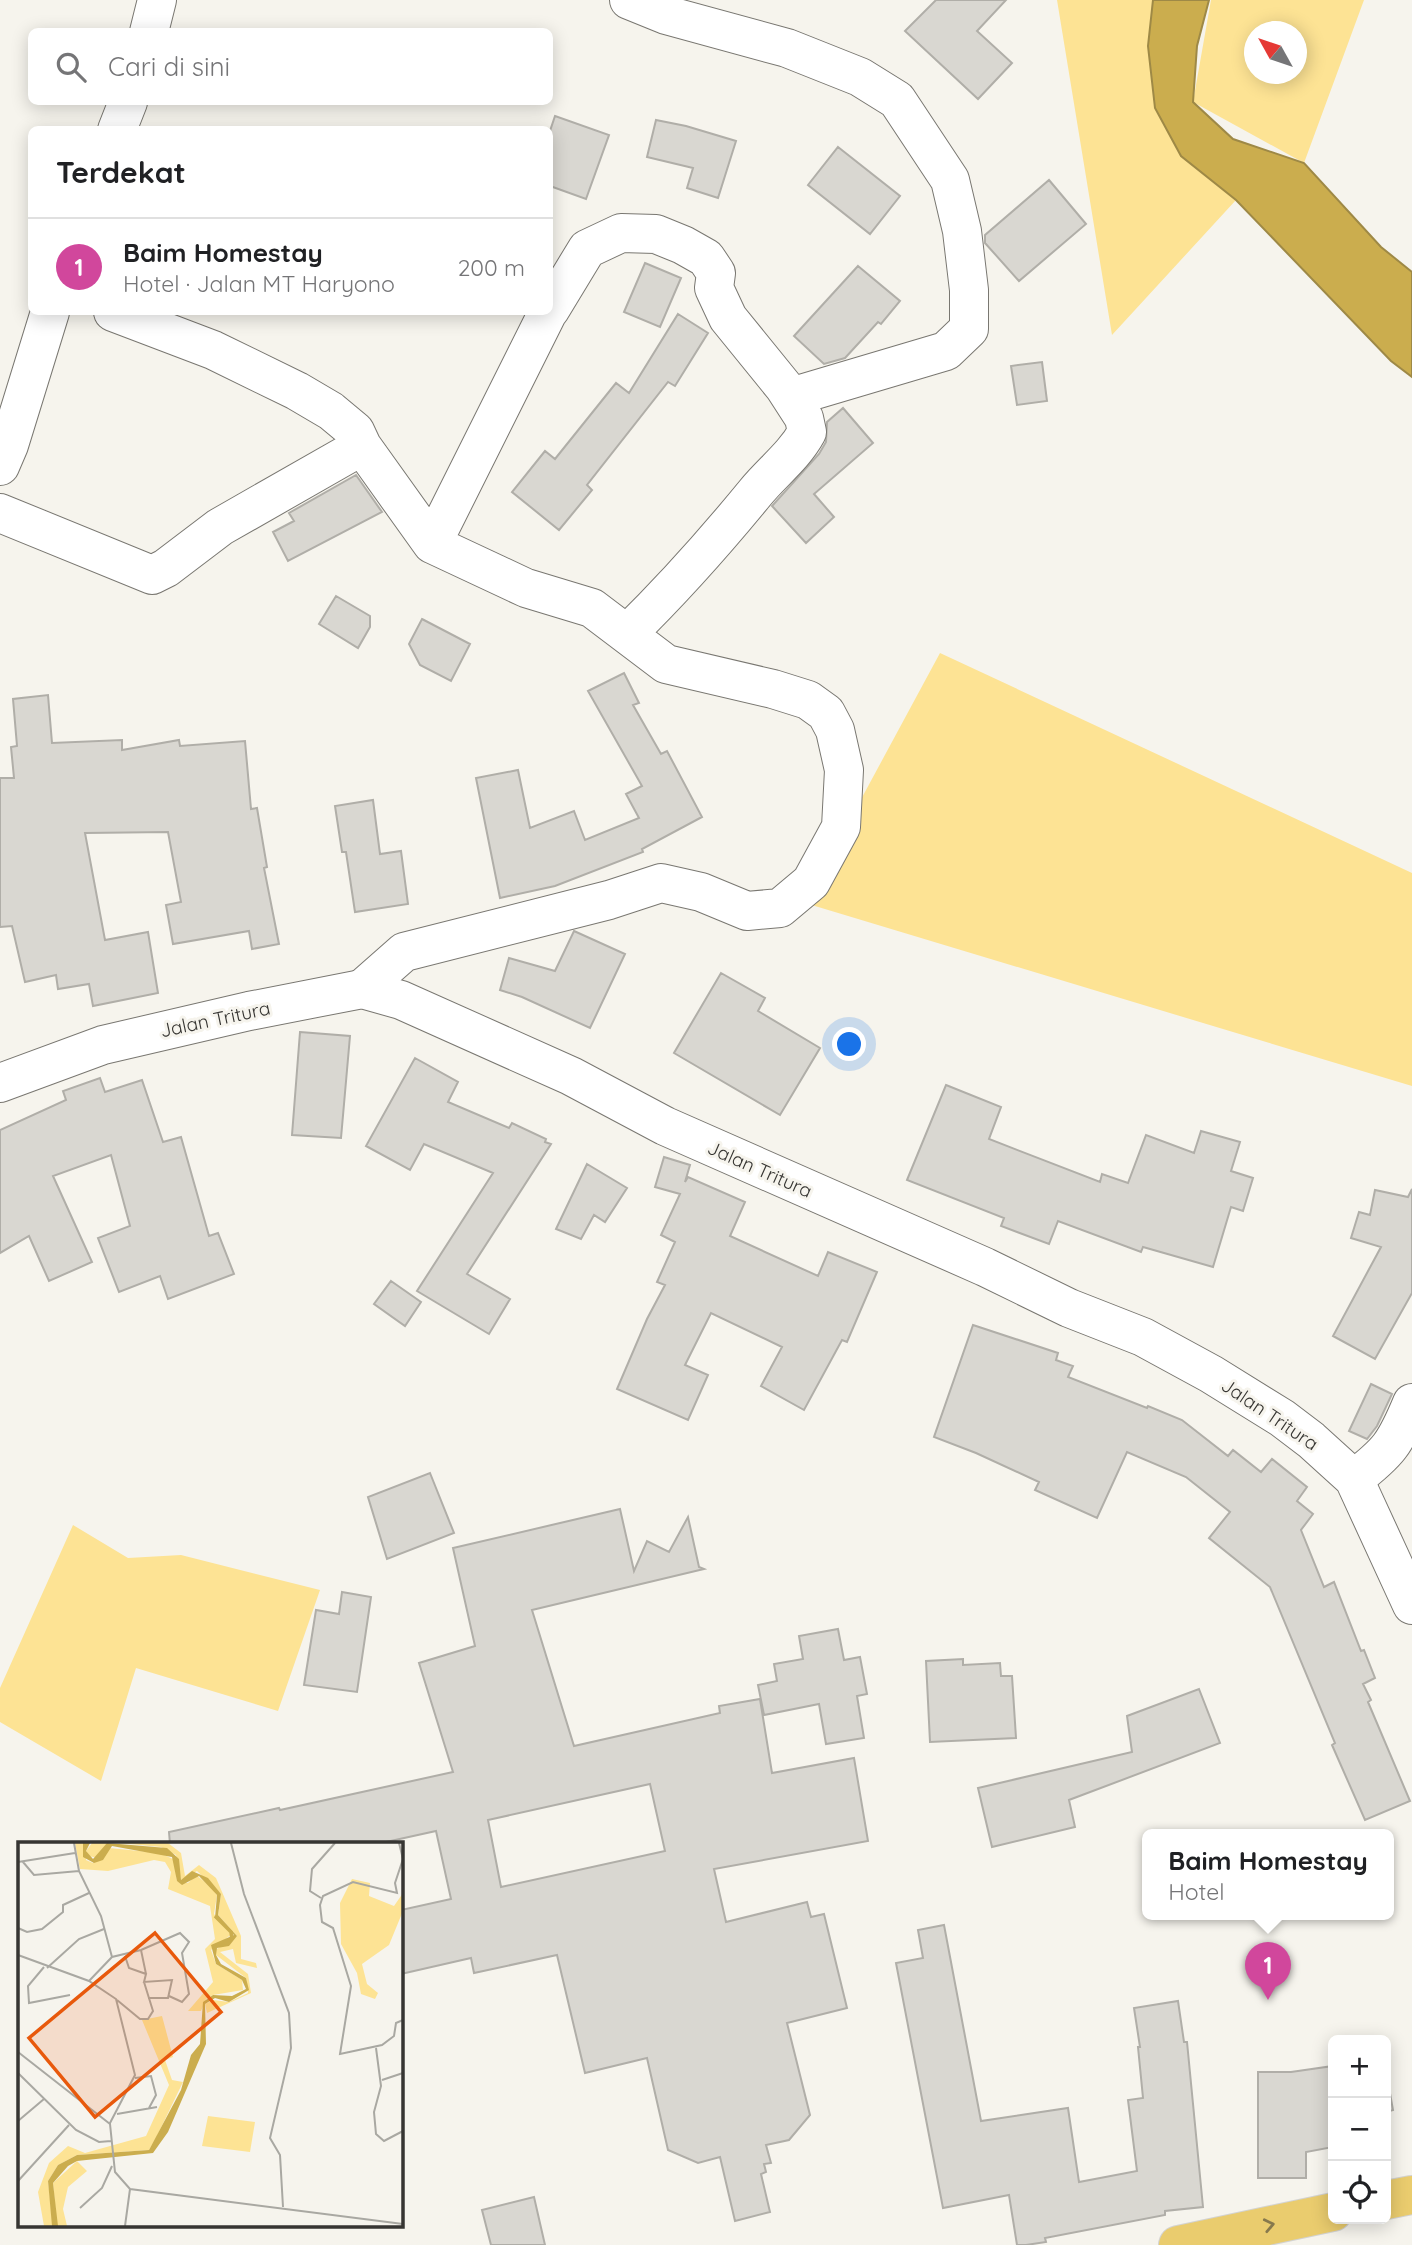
<!DOCTYPE html>
<html lang="id">
<head>
<meta charset="utf-8">
<style>
	:root { --surface:#fff; --page:#f2f2f2; --text:#202124; --muted:#757577; --line:#e0e0e0; --accent:#925dd5 }
	body { margin:0; font-family:Quicksand,sans-serif; background:var(--page); color:var(--text) }
	.controls { position:absolute; right:21px; bottom:21px; display:grid; overflow:hidden; border-radius:10px; box-shadow:0 4px 18px #0003 }
	.controls button { width:63px; height:63px; display:grid; place-items:center; padding:0; border:0; border-bottom:2px solid var(--line); background:var(--surface); color:var(--text); font:35px sans-serif }
	.compass { position:absolute; left:1244px; top:21px; width:63px; height:63px; border-radius:50%; background:var(--surface); box-shadow:0 4px 18px #0003; rotate:310deg }
	.you { position:absolute; left:850px; top:1045px; width:24px; height:24px; margin:-18px; border:5px solid #fff; border-radius:50%; background:#1a73e8; box-shadow:0 0 0 10px #1a73e833 }
	.badge { display:grid; place-items:center; width:46px; height:46px; border-radius:50%; background:var(--accent); color:#fff; font-size:23px; font-weight:700 }
	.pin { position:absolute; translate:-50% -58px; filter:drop-shadow(0 2px 4px #0008) }
	.pin::after { content:''; position:absolute; top:37px; width:24px; height:21px; background:inherit; clip-path:polygon(0 0,100% 0,50% 100%) }
	.popup { position:absolute; left:1142px; top:1829px; width:252px; height:91px; box-sizing:border-box; display:grid; place-content:center; border-radius:10px; background:var(--surface); filter:drop-shadow(0 2px 5px #0005); font-size:23px; white-space:nowrap; color:var(--muted) }
	.popup b { font-size:26px; color:var(--text) }
	.popup::after { content:''; position:absolute; left:50%; top:100%; margin-left:-14px; border:14px solid transparent; border-top-color:var(--surface) }
	.list { margin:0; padding:0; list-style:none }
	h2 { display:flex; justify-content:space-between; align-items:center; height:91px; margin:0; padding:0 28px; font-size:30px }
	h2 small { font-size:23px; font-weight:400; color:var(--muted) }
	.list li { display:grid; grid-template-columns:46px 1fr auto; gap:21px; align-items:center; box-sizing:border-box; height:98px; padding:0 28px; border-top:2px solid var(--line) }
	.list b { display:block; font-size:26px; white-space:nowrap }
	.list p { margin:0; font-size:23px; white-space:nowrap; color:var(--muted) }
	.list em { font-size:23px; font-style:normal; color:var(--muted) }
	.icon { flex:none; width:38px; height:38px; fill:none; stroke:currentColor; stroke-width:2; stroke-linecap:round; stroke-linejoin:round }
	.map { position:relative; flex:none; width:1412px; height:2245px; overflow:hidden }
	.search { position:absolute; background:var(--surface); box-shadow:0 4px 18px #0003; left:28px; top:28px; width:525px; height:77px; display:flex; align-items:center; gap:18px; box-sizing:border-box; padding:0 24px; border-radius:10px; color:var(--muted); font-size:26px }
	.panel { position:absolute; background:var(--surface); box-shadow:0 4px 18px #0003; left:28px; top:126px; width:525px; height:189px; border-radius:10px }
	.map>svg:first-child { display:block }
</style>
</head>
<body>
<div class="map">
<svg width="1412" height="2245" viewBox="0 0 1412 2245">
	<rect width="100%" height="100%" fill="#f6f4ed"/>
	<!-- green -->
	<path fill="#fde394" fill-rule="evenodd" d="M1057 0H1159L1149 47 1236 200 1112 335Z
		M1211 0H1364L1304 163 1193 102ZM1254 32H1296V74H1254Z
		M940 653 1412 873V1086L805 903Z
		M73 1525 128 1558 181 1555 320 1590 278 1711 136 1668 101 1781 0 1722V1688Z"/>
	<!-- water -->
	<path fill="#cbad4e" stroke="#9e8946" stroke-width="2" d="M1153 0H1209L1197 46 1193 102 1233 139 1304 163 1381 247 1412 272V377L1391 361 1236 200 1181 156 1155 108 1148 46Z"/>
	<!-- building -->
	<path fill="#d9d7d1" stroke="#b0aea8" stroke-width="2" fill-rule="evenodd" d="M936 0H1006L977 31 1012 63 978 99 905 31Z
		M555 116 609 135 586 199 550 186V131Z
		M656 120 686 126 736 141 718 198 687 188 693 168 647 157Z
		M838 147 900 196 870 234 808 185Z
		M1049 180 1086 224 1019 281 985 243V235Z
		M645 263 681 278 660 327 624 312Z
		M858 266 900 301 881 324 878 322 845 358 824 364 794 336Z
		M678 314 708 333 675 386 668 382 587 485 592 490 559 530 512 492 545 451 555 459 616 383 629 393Z
		M1042 362 1047 401 1017 405 1011 366Z
		M843 408 873 443 814 494 834 517 806 543 772 506 819 454 826 442 827 422Z
		M356 475 382 512 288 561 273 532 294 521 289 513Z
		M336 596 370 616V627L358 648 319 624Z
		M422 619 470 644 451 681 420 665 409 644Z
		M624 673 639 703 633 705 661 754 667 751 702 817 642 849 643 852 555 886 500 898 476 778 518 770 530 828 574 811 585 840 639 818 626 794 642 786 588 691Z
		M48 695 52 743 122 740V750L179 740 180 746 245 741 251 809 257 808 267 867 264 868 279 944 252 949 249 931 173 944 166 905 181 902 168 832 85 833 105 940 148 932 158 993 93 1006 89 984 58 989 56 975 25 982 12 926 0 927V778H14L11 747 17 746 13 699Z
		M373 800 380 854 401 851 408 904 355 912 346 852H342L335 806Z
		M574 931 625 954 590 1028 522 997 500 990 509 958 555 971Z
		M721 973 765 998 758 1011 820 1048 780 1115 674 1053Z
		M300 1032 350 1036 341 1138 292 1135Z
		M415 1058 458 1082 448 1102 509 1128 512 1123 546 1139 545 1142 551 1144 467 1274 510 1299 489 1334 417 1291 493 1173 424 1144 410 1170 366 1146Z
		M100 1078 105 1092 142 1080 163 1142 181 1137 209 1236 218 1233 234 1274 168 1299 160 1276 119 1292 98 1238 130 1226 111 1155 53 1176 92 1262 49 1281 29 1236 0 1253V1130L66 1100 63 1091Z
		M946 1085 1001 1107 989 1139 1100 1182 1102 1174 1128 1183 1146 1135 1194 1153 1201 1131 1240 1142 1231 1171 1253 1178 1243 1211 1231 1207 1213 1267 1143 1247 1141 1252 1058 1221 1049 1244 1001 1226 1004 1218 907 1180Z
		M664 1157 690 1165 685 1182 688 1177 745 1202 730 1236 818 1276 828 1252 877 1272 847 1342 842 1340 804 1410 761 1386 782 1347 711 1313 685 1365 708 1375 688 1420 617 1389 647 1319 665 1285 657 1282 675 1242 661 1235 680 1194 655 1187Z
		M587 1164 627 1188 605 1222 594 1215 581 1239 556 1229Z
		M1412 1189V1293L1375 1359 1333 1336 1381 1247 1351 1238 1359 1212 1370 1215 1375 1190 1408 1197Z
		M391 1281 421 1302 405 1326 374 1304Z
		M973 1325 1058 1353 1056 1360 1073 1366 1068 1377 1147 1408 1148 1406 1182 1420 1228 1456 1233 1450 1261 1472 1272 1459 1307 1487 1297 1501 1313 1514 1301 1530 1324 1587 1334 1582 1361 1651 1364 1650 1375 1678 1363 1684 1371 1700 1368 1702 1410 1801 1365 1820 1332 1745 1335 1743 1270 1587 1209 1538 1230 1512 1186 1477 1127 1452 1097 1518 1035 1490 1039 1482 976 1453 934 1437Z
		M1371 1384 1392 1394 1377 1426 1367 1439 1349 1431Z
		M430 1473 454 1533 387 1559 368 1497Z
		M620 1509 634 1571 647 1541 669 1552 688 1517 699 1567 704 1569 532 1610 574 1746 720 1713 719 1706 760 1699 772 1773 854 1758 868 1841 714 1869 726 1922 807 1902 811 1917 824 1914 847 2008 787 2023 810 2115 789 2140 766 2145 771 2163 764 2164 766 2172 761 2174 770 2212 735 2221 720 2157 698 2163 668 2150 647 2058 585 2073 557 1955 474 1973 471 1958 401 1974V1910L451 1899 436 1831 377 1844H170L169 1832 279 1808 280 1810 453 1772 419 1663 475 1646 453 1548ZM650 1784 665 1851 501 1887 488 1820Z
		M342 1592 371 1597 357 1692 304 1685 316 1610 339 1614Z
		M838 1629 844 1660 860 1657 867 1694 857 1696 864 1738 826 1744 819 1704 764 1715 758 1685 777 1681 774 1664 803 1659 799 1636Z
		M963 1659V1665L1000 1663 1001 1676H1012L1016 1738 930 1742 926 1661Z
		M1199 1689 1220 1743 1069 1800 1075 1827 992 1847 978 1788 1132 1752 1127 1716Z
		M944 1925 981 2121 1068 2108 1079 2182 1137 2171 1128 2100 1143 2098 1138 2047H1140L1134 2008 1178 2001 1184 2042H1187L1203 2207 1165 2211V2215L1045 2238 1046 2242 1026 2245H1017L1009 2195 943 2208 896 1963 923 1958 918 1930Z
		M1333 2066V2147L1306 2152V2178H1258V2072H1291Z
		M1386 2071 1393 2110 1386 2112Z
		M534 2197 545 2245H491L482 2210Z"/>
	<g fill="none" stroke-linecap="round" stroke-linejoin="round">
		<!-- minor casing -->
		<g stroke="#797771" stroke-width="40">
			<path id="minor" d="M629 0 666 15 787 48 860 77 897 100 950 180 962 231 969 290V329L946 351 791 397
				M149 32 157 0
				M117 130 128 102
				M550 310 587 249 621 233 656 234 683 245 706 258 716 273 714 288 728 318 784 387 804 418 807 432C794 456 772 472 755 493 714 543 672 590 627 634
				M113 312 213 350 297 391 331 411 355 431 362 446
				M0 466 9 445 50 312
				M0 513 152 575 166 568 220 527 362 446 432 544 548 312
				M362 989 404 952 609 900 661 883 701 892 747 911 780 908 811 882 841 827 844 770 835 730 826 713 808 700 773 689 666 664 592 608 526 588 432 544
				M1354 1479C1389 1452 1395 1444 1412 1403"/>
		</g>
		<!-- tertiary casing -->
		<g stroke="#797771" stroke-width="40">
			<path id="tertiary" d="M0 1083 103 1045 249 1011 362 989 401 1000 571 1076 665 1126 985 1267 1069 1308 1143 1337 1211 1374 1282 1418 1311 1440 1354 1479 1412 1605"/>
		</g>
		<!-- trunk casing -->
		<g stroke="#d3d3d2" stroke-width="40">
			<path id="trunk" d="M1386 2200 1412 2195
				M1178 2245 1333 2212"/>
		</g>
		<!-- minor -->
		<use href="#minor" stroke="#fff" stroke-width="38"/>
		<!-- tertiary -->
		<use href="#tertiary" stroke="#fff" stroke-width="38"/>
		<!-- trunk -->
		<use href="#trunk" stroke="#eacc6e" stroke-width="38"/>
	</g>
	<!-- one-way arrows -->
	<defs><path id="oneway-chevron" d="M-2-3.5L2.5 0L-2 3.5" fill="none" stroke-width="1.6" stroke-linecap="round" stroke-linejoin="round" transform="scale(1.75)"/></defs>
	<use stroke="#87794d" href="#oneway-chevron" transform="translate(1269 2225) rotate(-12)"/>
	<g text-anchor="middle" stroke-width="6" stroke-linejoin="round" paint-order="stroke">
		<!-- street labels -->
		<g font-size="19" fill="#363532" stroke="#f6f4ed">
			<text transform="translate(215 1019) rotate(-12)" y="7">Jalan Tritura</text>
			<text transform="translate(760 1169) rotate(24)" y="7">Jalan Tritura</text>
			<text transform="translate(1270 1414) rotate(34)" y="7">Jalan Tritura</text>
		</g>
	</g>
	<!-- overview -->
	<g transform="translate(18 1842)">
		<rect width="385" height="385" fill="#f6f4ed"/>
		<path d="M57 1H67L68 18 75 21 81 16 70 14 68 9 74 1H91L82 16 91 6 142 11 157 18 159 39 170 41 178 33 192 44 199 53 196 72 214 92 193 108 198 122 224 138 225 148 195 153 188 157 183 169H170L195 140 187 107 197 97 192 64 150 47 153 30 147 20 136 18 90 29 62 27ZM100 1H150L163 11 167 34 181 23 198 36 223 94V117L238 121 239 126 218 121 215 107 202 110 230 132 233 151 189 171 187 162 195 158 211 160 230 151 228 136 198 113 197 108 219 94 200 73 203 52 179 29 163 38 158 13 143 5ZM334 37 352 41 351 54 376 64 385 51V69L371 103 344 122 349 142 360 151 357 157 343 152 339 131 323 102 322 61ZM144 174 155 215 147 218 154 238 165 240 138 296 131 308 59 313 40 323 30 339 35 384H26L20 350 31 321 50 304 67 311 128 294 151 243 124 178ZM190 274 237 280 232 310 184 304ZM59 319 69 329 50 345 45 367 49 384H39L35 341Z" fill="#fde394"/>
		<path d="M65 1H72L68 9 75 17 89 1 149 6 161 17 163 38 174 29 190 36 203 52 200 73 219 94 211 104 199 106 198 113 203 122 228 136 231 148 211 160 197 156 187 162 188 202 150 290 135 311 59 319 50 324 35 341 40 384H34L30 339 40 323 59 313 131 308 163 248 173 213 182 202 185 160 195 153 214 154 228 147 224 138 198 122 193 103 216 93 197 76 199 53 181 34 164 43 159 39 154 15 94 4 85 18 76 21 65 15Z" fill="#cbad4e"/>
		<path fill="none" stroke="#cbad4e" stroke-width="3.5" d="M197 74 213 90 214 98"/>
		<path fill="none" stroke="#a9a8a2" stroke-width="2" d="M56 1 61 29 83 74 94 115M213 1 226 52 271 171 273 206 252 296 262 313 265 365M381 1 385 17 377 41 379 51 335 40 305 54 302 63 304 80 315 86 333 144 322 212 364 203 376 194 378 181 385 178M0 20 57 11M5 20 16 33 61 29M303 56 292 49 294 27 317 1M0 86 9 90 24 87 45 70V63L71 51M123 108 162 91 171 100 164 111 171 152 164 160 151 154M0 113 71 139 98 157 117 233 92 281M107 114 111 126 128 132 126 140 154 138 150 156H130M26 125 10 144 11 161 52 153M29 126 61 97 86 87M71 139 94 115 123 108 128 132M99 158 122 177H130L135 169 126 140M358 206 363 244 356 270 358 292 366 299 385 289M0 210 92 282 97 330 112 347 385 382M0 231 58 288 81 300 93 299M117 236 133 234 138 253 131 266M364 238 385 231M99 272 139 265M0 279 26 257M0 339 51 283M62 366 84 346 94 324M107 384 112 347"/>
		<path fill="#e8590c" fill-opacity="0.15" stroke="#e8590c" stroke-width="3.5" d="M137 91 203 170 77 275 11 196Z"/>
		<rect width="385" height="385" fill="none" stroke="#363532" stroke-width="3.5"/>
	</g>
</svg>
<div class="controls">
<button>+</button>
<button>−</button>
<button><svg class="icon" aria-label="locate" viewBox="0 0 24 24"><circle cx="12" cy="12" r="6"/><path d="M12 2v4M12 18v4M2 12h4M18 12h4"/></svg></button>
</div>
<svg class="compass" viewBox="-18 -18 36 36"><path d="M0-13l5 13h-10z" fill="#e53935"/><path d="M0 13l5-13h-10z" fill="#757577"/></svg>
<div class="you"></div>
<div class="pin badge" style="left:1268px;top:2000px;background:#d1479c">1</div>
<div class="popup"><b>Baim Homestay</b>Hotel</div>
<div class="search"><svg class="icon" aria-label="search" viewBox="0 0 24 24"><circle cx="10" cy="10" r="6"/><path d="M15 15l6 6"/></svg>Cari di sini</div>
<section class="panel">
<h2>Terdekat<small></small></h2>
<ul class="list">
<li><span class="badge" style="background:#d1479c">1</span><div><b>Baim Homestay</b><p>Hotel · Jalan MT Haryono</p></div><em>200 m</em></li>
</ul>
</section>
</div>
</body>
</html>
